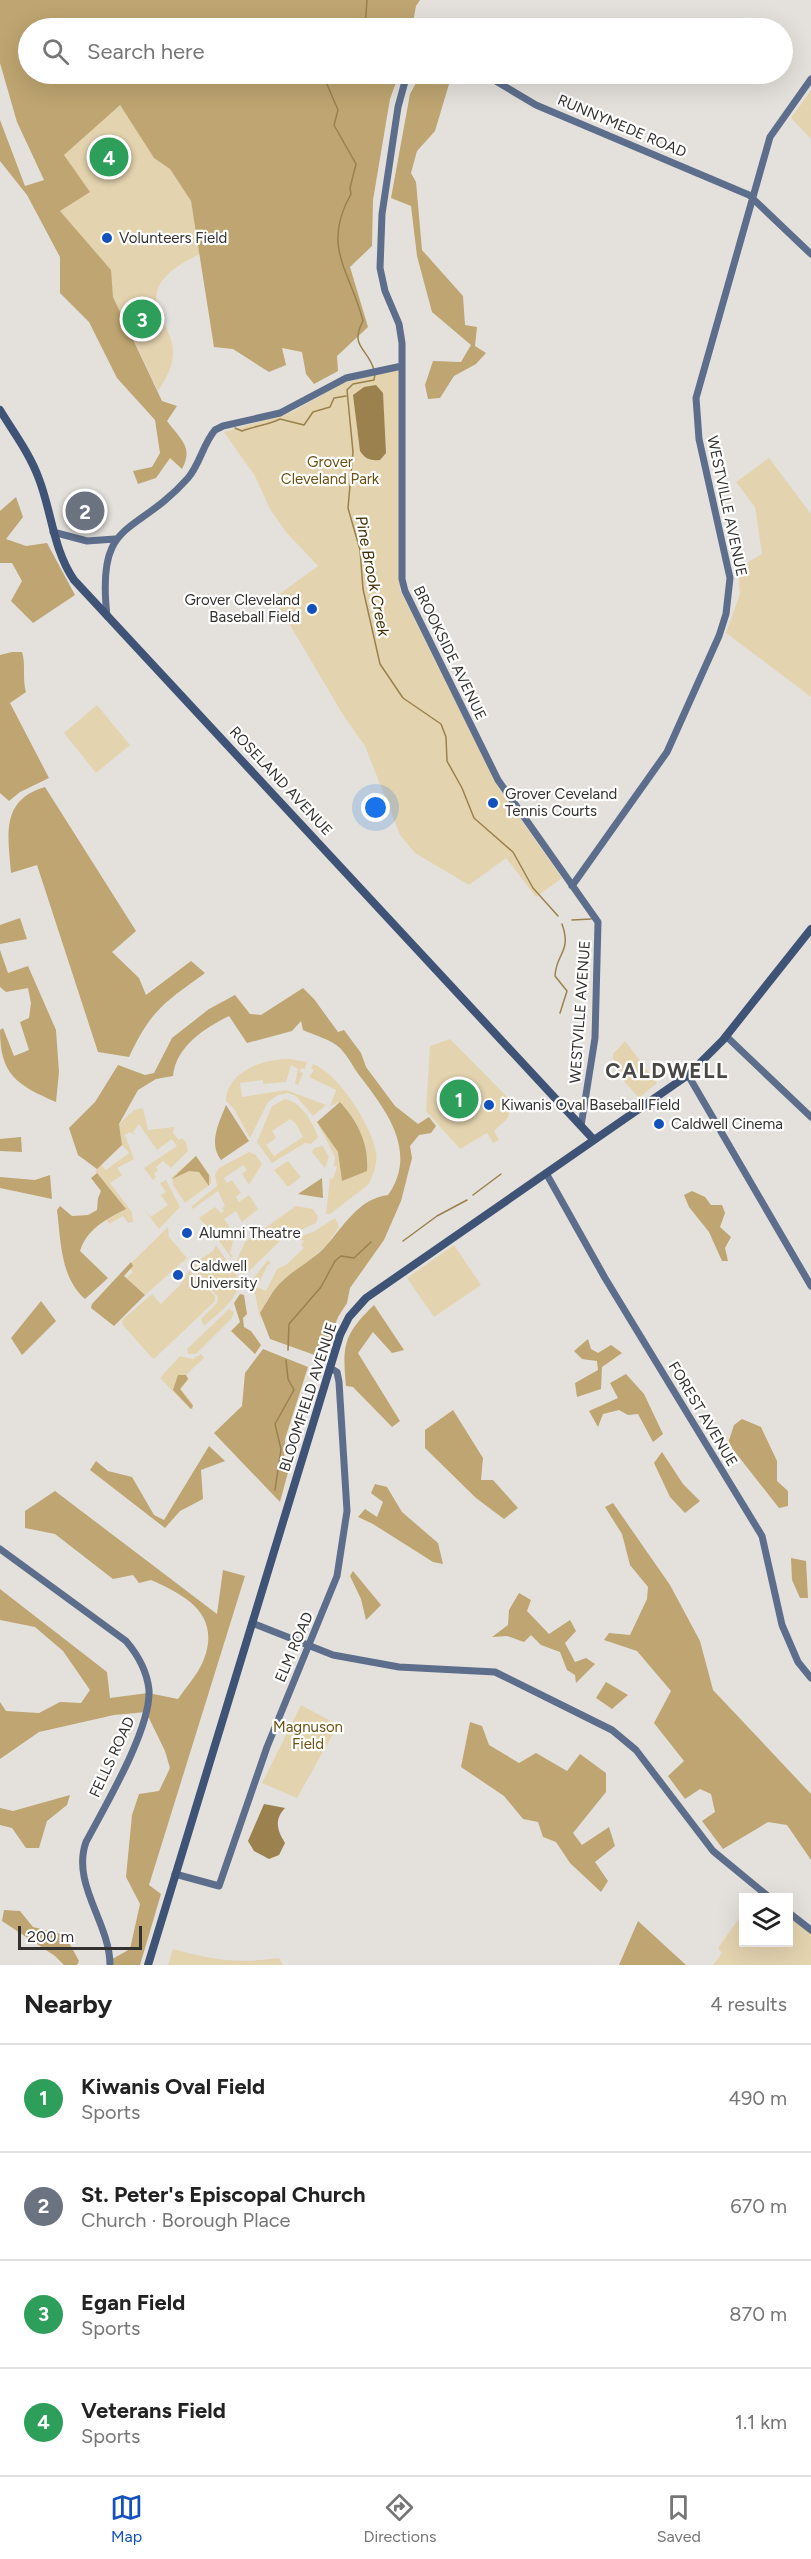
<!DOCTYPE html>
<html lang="en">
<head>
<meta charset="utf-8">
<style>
	:root { --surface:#fff; --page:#f2f2f2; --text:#222; --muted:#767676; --line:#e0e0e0; --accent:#1352bd }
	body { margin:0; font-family:Figtree,sans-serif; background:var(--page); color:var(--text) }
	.controls { position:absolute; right:18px; bottom:18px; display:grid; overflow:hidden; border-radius:0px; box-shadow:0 6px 24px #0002 }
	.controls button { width:54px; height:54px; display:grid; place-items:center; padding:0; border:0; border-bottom:2px solid var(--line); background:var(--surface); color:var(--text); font:30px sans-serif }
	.scale { position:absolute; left:18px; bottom:15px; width:124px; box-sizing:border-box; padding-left:6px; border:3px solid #333230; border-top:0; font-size:16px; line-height:21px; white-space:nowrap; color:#333230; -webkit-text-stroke:4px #fff; paint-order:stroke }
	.you { position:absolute; left:376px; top:808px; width:21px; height:21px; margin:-15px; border:4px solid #fff; border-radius:50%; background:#1a73e8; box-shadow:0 0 0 9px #1a73e833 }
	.badge { display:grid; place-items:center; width:39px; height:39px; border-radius:50%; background:var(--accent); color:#fff; font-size:20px; font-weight:700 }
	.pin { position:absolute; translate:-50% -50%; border:3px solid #fff; box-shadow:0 2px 6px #0006 }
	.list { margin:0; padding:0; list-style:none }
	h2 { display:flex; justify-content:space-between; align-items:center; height:78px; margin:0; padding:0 24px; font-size:26px }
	h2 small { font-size:20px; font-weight:400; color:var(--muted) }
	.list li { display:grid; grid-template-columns:39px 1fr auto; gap:18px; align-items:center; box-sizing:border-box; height:108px; padding:0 24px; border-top:2px solid var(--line) }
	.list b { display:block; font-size:22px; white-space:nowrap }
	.list p { margin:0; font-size:20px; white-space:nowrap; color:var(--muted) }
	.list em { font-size:20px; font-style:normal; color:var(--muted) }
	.icon { flex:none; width:33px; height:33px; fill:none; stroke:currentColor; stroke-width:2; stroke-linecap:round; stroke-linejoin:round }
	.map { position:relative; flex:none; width:811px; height:1965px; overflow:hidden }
	.search { position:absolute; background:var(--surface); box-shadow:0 6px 24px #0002; left:18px; right:18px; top:18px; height:66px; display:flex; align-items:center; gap:15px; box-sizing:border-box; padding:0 21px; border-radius:33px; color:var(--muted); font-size:22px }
	.sheet { height:510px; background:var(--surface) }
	nav { display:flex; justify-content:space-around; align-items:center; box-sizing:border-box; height:84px; border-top:2px solid var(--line); background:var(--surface); font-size:16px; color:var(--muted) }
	nav a { display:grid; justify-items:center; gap:3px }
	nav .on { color:var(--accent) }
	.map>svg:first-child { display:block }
</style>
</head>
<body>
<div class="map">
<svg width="811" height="1965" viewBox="0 0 811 1965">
	<rect width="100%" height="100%" fill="#e4e1dc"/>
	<!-- green -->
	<path fill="#e4d3af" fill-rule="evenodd" d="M811 90V139L791 118Z
		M119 104 154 158 170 169 191 201 200 254C177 265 147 282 159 312 164 326 173 337 173 352 173 367 166 379 158 391L113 297 110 270 59 210 90 192 63 156Z
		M399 369 400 590 498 787 562 878 536 897 506 858 469 885 415 853 400 835 365 746 342 713 274 598 318 566 286 532 270 509 255 476 224 432 292 412 343 383Z
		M769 458 811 514V697L726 633 740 594 738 568 762 554 755 507 736 482Z
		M97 705 130 745 96 773 64 733Z
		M450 1039 513 1103 507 1119 494 1131 499 1140 493 1143 487 1133 460 1149 426 1111 430 1046Z
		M625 1041 657 1083 639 1098 616 1072 620 1067 613 1059V1054Z
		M290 1059 307 1062 305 1069 301 1068 300 1072 303 1073 298 1085 295 1084 298 1069 291 1065 286 1082 263 1084V1080L240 1083 242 1097 286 1090 326 1105 313 1116 296 1096 288 1093 278 1095 268 1102 250 1138 234 1109 226 1101C227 1071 265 1058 290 1059Z
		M313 1064C338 1073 372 1126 376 1152 378 1163 373 1175 369 1184L330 1214H326L330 1178 333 1179 337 1167 334 1166 335 1157 317 1122 338 1152 342 1181 355 1175 340 1102 330 1106 336 1090 309 1077 314 1070 311 1068Z
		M285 1099C301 1102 313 1122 318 1137L311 1144 305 1143 272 1163 257 1142 272 1106ZM290 1119 296 1124 303 1137 274 1156 266 1145 276 1138 272 1131Z
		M143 1108 148 1130 174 1127 173 1133 179 1140 182 1138 186 1142 188 1151 171 1168 163 1161 156 1167 158 1170 154 1174 156 1177 153 1180 144 1168 177 1146 172 1139 157 1150 139 1124 133 1132 135 1135 130 1132 125 1135 134 1159 117 1168 122 1175 110 1183 132 1212 133 1222 128 1223 123 1216 109 1224 106 1219 125 1210 95 1171 101 1165 106 1170 129 1153 122 1145 119 1124 134 1110Z
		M323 1146 329 1157 325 1168 312 1152 314 1148Z
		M249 1152 256 1155 262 1164 249 1185 242 1174 247 1170 243 1165 224 1178 227 1183 232 1180 241 1193 236 1197 239 1202 249 1195 258 1209 242 1222 236 1211 224 1219 235 1235 230 1253 233 1256 231 1258 216 1236 199 1218 215 1207 221 1213 224 1211 222 1208 225 1206 218 1191 194 1208 192 1209V1206L217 1186 215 1175 219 1168Z
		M196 1156 211 1177V1184L185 1203 173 1185 172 1177Z
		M288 1161 301 1177 288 1187 274 1170Z
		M166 1180 180 1207 159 1229 141 1205 151 1217 168 1205 161 1195 166 1192 160 1183Z
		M296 1206 313 1209 318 1217 316 1223 283 1238 248 1272 242 1274 236 1262 245 1242Z
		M335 1218 339 1227 325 1247 276 1288 260 1313 261 1322 252 1280 268 1260 271 1263 267 1266 257 1287 266 1291 277 1269 286 1265 304 1248 301 1245 304 1241 295 1238 313 1232Z
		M168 1227 169 1237 187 1258 145 1295 126 1278 133 1272 128 1266Z
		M216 1245 239 1279C240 1299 217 1314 204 1326L201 1319 217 1303 218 1297 195 1272 193 1264 213 1251Z
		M454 1245 481 1285 434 1317 407 1278Z
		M190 1270 215 1296V1301L155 1358H152L123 1325 122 1320 152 1294 161 1304 179 1286Z
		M229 1309 234 1312 232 1318 196 1354H188L187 1349Z
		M201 1354 204 1358 186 1375 189 1379 181 1389 193 1404V1409H190L160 1378 180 1356 193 1359Z
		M301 1705 338 1725 297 1798 262 1783Z
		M743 1913 744 1942H788L789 1916 811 1934V1965H713L722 1953 718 1948Z
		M173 1949C214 1960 236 1964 279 1958L283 1965H168Z"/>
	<!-- forest -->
	<path fill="#bea571" d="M0 0H420L416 6 412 28H28V74H399L390 99 373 200 372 246 350 267 368 327 337 356 338 371 314 384 306 374 302 352 282 348 286 365 269 372 233 349 214 347 191 201 170 169 154 158 120 105 64 155 90 192 60 211 111 270 113 297 162 401 177 406 167 421C180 439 194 447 182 469L170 458 156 478 138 484 133 471 152 467 160 453 155 420 117 378 89 322 60 293V257L27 195 0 161V120L25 186 44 180 17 122 0 63Z
		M421 74H452L435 131 417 151 411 173 416 182 422 250 463 296 465 325 477 327 475 346 486 353 476 364 454 376 440 398 428 399 425 385 433 361 461 362 471 345 432 312 417 256 411 206 391 198 410 94Z
		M16 497 23 517 6 539 26 546 47 543 75 595 33 623 11 601 22 581 12 563H0V511Z
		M12 652H22C26 664 22 679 26 692L10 703 49 778 20 792 9 801 0 793V655Z
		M45 787 136 931 112 952 139 978 146 995 191 961 205 973C164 1003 151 1010 129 1057L98 1052 37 865 11 873C8 836 0 800 45 787Z
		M20 918 27 939 0 944V925Z
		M0 950 8 973 28 966 56 1030 59 1072 56 1102C17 1085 0 1075 0 1030L3 1028 14 1056 29 1050 20 1022 29 1018 31 1003 28 988 6 992 0 987Z
		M303 988 314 999 338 1032 344 1030 361 1053 366 1067 395 1106 418 1124 429 1117 436 1126 431 1133 419 1135 410 1146 412 1158 401 1201 384 1240 350 1288 347 1303 338 1317 323 1358 270 1339 260 1313C265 1305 270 1296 275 1289 288 1272 311 1262 325 1247 344 1226 358 1199 388 1195 419 1151 385 1109 359 1075 353 1067 348 1056 340 1048 332 1040 314 1035 303 1030L301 1021 292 1031 247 1043 229 1016C205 1028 176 1046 173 1076L156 1079 138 1090 119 1124 122 1145 97 1169 78 1155 69 1128 95 1102 118 1065 145 1075 154 1073 172 1038 209 1009 235 995 250 1014 261 1015Z
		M340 1102C358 1122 369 1144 367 1171L342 1181 338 1152 317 1122Z
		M226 1105 249 1141 221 1160C208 1143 219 1123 226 1105Z
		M21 1137 22 1152 0 1151V1139Z
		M196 1156 209 1175V1186L199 1172 189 1171 172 1179Z
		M97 1173 126 1209C106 1219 87 1229 80 1251L108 1278 85 1299C60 1277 61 1241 57 1210L60 1206 72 1216 88 1215 97 1210 98 1198 101 1191 91 1178Z
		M50 1175 52 1199 0 1188V1177L35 1180Z
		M322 1178 323 1198 298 1194Z
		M692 1191 705 1197 711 1205H722L725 1213 720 1227 731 1237 725 1248 728 1261H722L709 1232 689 1207 684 1195Z
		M131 1262 133 1266 124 1276 145 1295 114 1326 91 1308 92 1304Z
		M240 1294 244 1295 247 1314 243 1318 244 1327 251 1331 261 1345 255 1354 231 1331 240 1322 234 1303Z
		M41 1301 56 1321 22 1355 11 1338Z
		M374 1305 404 1350 392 1353 373 1332 358 1353 400 1421 392 1427 353 1387 346 1386C342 1345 344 1334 374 1305Z
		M588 1339 591 1349 598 1353 611 1345 622 1353 602 1367 601 1389 577 1397 575 1383 598 1370 597 1361 582 1359 574 1351Z
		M263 1349 308 1367 285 1439 284 1464 290 1465 280 1502 214 1433 242 1406 245 1373Z
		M626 1374 644 1394 663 1434 653 1442 638 1414 628 1415 619 1410 603 1414 598 1427 589 1411 618 1398 610 1383Z
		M178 1375H186L188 1379 180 1389 193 1406 191 1409 173 1390Z
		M453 1410 483 1458 481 1480H493L518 1508 504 1519 476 1498 425 1448V1430Z
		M742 1419 761 1427 777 1461V1481L788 1491V1506L779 1508 728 1443 734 1425Z
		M209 1446 225 1461 201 1470 203 1499 180 1511 165 1528 90 1470 96 1461 108 1471 132 1477 154 1515 164 1520Z
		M662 1452 683 1484 700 1501 685 1513 670 1497 654 1463Z
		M375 1484 387 1487 402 1512 438 1543 443 1564 433 1562 373 1524 358 1517 365 1509 377 1517 383 1502 371 1493Z
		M55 1491 217 1614 223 1570 245 1576 149 1885 161 1894 140 1965H108L109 1961 130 1949 140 1904 126 1877 132 1815 139 1794 159 1791 170 1768 165 1751 146 1712 114 1715 39 1732 0 1759V1702L6 1711 39 1713 60 1702 81 1703 90 1690 63 1651 35 1627 0 1620V1589L107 1672 110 1698 148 1693 178 1699C186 1687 199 1673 204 1659 221 1614 185 1595 151 1580L139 1583 133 1575 113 1579 55 1534 25 1528V1511Z
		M613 1503 670 1585 700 1641 713 1690 811 1794V1860L787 1825 768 1822 723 1849 702 1821 715 1812 711 1794 700 1789 685 1799 668 1776 684 1761 654 1723 671 1691 637 1651 604 1640 609 1633 630 1635 647 1599 648 1587 630 1565 622 1534 605 1507Z
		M791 1558 806 1561 808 1598H800L792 1580Z
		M353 1571 381 1605 366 1620 361 1599 350 1576Z
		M519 1593 531 1600 527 1611 549 1634 570 1620 576 1631 565 1643 575 1662 586 1658 595 1664 576 1683 575 1675 567 1670 560 1652 541 1645 531 1635 524 1642 507 1636 492 1637 508 1625 509 1610Z
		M606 1682 628 1695 612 1709 596 1698Z
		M470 1722 482 1726 489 1745 519 1763 536 1753 567 1771 580 1754 606 1773V1792L573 1833 582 1845 609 1827 615 1846 595 1862 608 1881 601 1892 570 1863 556 1842 543 1837 538 1822 523 1819 504 1796 461 1767Z
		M70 1795 67 1805 47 1821 39 1848H26L12 1828 0 1825V1808L13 1811Z
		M4 1910 20 1911 33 1927 65 1935 79 1961 77 1965H64L55 1956 2 1921Z
		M638 1921 686 1965H619Z"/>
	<!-- water -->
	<path fill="#9a814e" d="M376 385 383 393 386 453 380 460C371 461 365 459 360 451L353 395 364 387Z
		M264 1804 285 1808C274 1820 277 1830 285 1843L279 1855 269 1859 254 1851 248 1841Z"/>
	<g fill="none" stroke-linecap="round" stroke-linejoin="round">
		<!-- stream -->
		<path stroke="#9a814e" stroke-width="1.5" d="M365 28 367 0
			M329 74 326 82 338 110 334 125 356 164 350 188 351 194C321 247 350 270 363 321 349 347 368 348 374 370
			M375 374 374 380 353 384 347 390 353 452 348 508 360 550 363 589 380 664 403 698 441 724 446 737 447 761 462 788 474 818 513 852 533 888 558 916
			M235 428 242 431C255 426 268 425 280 419L304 425 313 412 330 407 334 398 346 396
			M572 920 591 919
			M560 1013 567 991 555 976C556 953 572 952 562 924
			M473 1195 501 1174
			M403 1241 437 1216 467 1200
			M288 1350 289 1324 321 1287 335 1261 341 1256 354 1258 371 1242
			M275 1490 281 1449 275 1424 294 1390 288 1379 286 1360"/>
		<!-- secondary -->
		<path stroke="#5d6e8c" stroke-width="7" d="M407 74 398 107 382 214 380 268 385 291 399 324 402 343V579L405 591 498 780 598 922 595 1038 581 1126
			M484 74 536 105 749 195 811 254
			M53 532 87 541 115 539
			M107 616C96 516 135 538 188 478 200 464 203 444 215 430L223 426 280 413 346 378 402 366
			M572 886 667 752 719 636 726 614 730 578 699 439 696 398 770 137 811 79
			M726 1036 811 1117
			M688 1075 811 1286
			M546 1173 605 1278 762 1536 782 1625 798 1662 811 1678
			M0 1549 126 1641C138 1655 147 1671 149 1690 151 1729 105 1806 86 1842 71 1884 110 1923 110 1965
			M252 1623 333 1655 399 1667 495 1672 612 1730 636 1750 713 1851 770 1898
			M175 1874 219 1886 267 1747 337 1576 347 1511 339 1382 337 1372 330 1368
			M788 1912 811 1930"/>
		<!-- primary -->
		<path stroke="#3f5376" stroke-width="8" d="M0 410C14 433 30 454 39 479 52 513 53 549 74 580L594 1140
			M148 1965 340 1335 349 1317 366 1298 688 1075 723 1040 811 929"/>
	</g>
	<!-- markers -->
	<g fill="#1352bd" stroke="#fff" stroke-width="2">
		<circle cx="107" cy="238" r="6"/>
		<circle cx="312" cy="609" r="6"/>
		<circle cx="493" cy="803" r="6"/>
		<circle cx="489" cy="1105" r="6"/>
		<circle cx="659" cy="1124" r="6"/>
		<circle cx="187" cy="1233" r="6"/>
		<circle cx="178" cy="1275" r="6"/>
	</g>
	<g text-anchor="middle" stroke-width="4.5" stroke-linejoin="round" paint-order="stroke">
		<!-- street labels -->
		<g font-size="15" fill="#333230" stroke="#fff">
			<text transform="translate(622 126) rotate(23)" y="5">RUNNYMEDE ROAD</text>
			<text transform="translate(727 506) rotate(78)" y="5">WESTVILLE AVENUE</text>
			<text transform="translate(450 653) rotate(64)" y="5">BROOKSIDE AVENUE</text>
			<text transform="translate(281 781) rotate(47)" y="5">ROSELAND AVENUE</text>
			<text transform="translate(580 1012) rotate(-86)" y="5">WESTVILLE AVENUE</text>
			<text transform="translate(308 1397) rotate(-72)" y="5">BLOOMFIELD AVENUE</text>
			<text transform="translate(703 1414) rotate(59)" y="5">FOREST AVENUE</text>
			<text transform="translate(294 1647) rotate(-67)" y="5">ELM ROAD</text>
			<text transform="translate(112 1757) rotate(-65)" y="5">FELLS ROAD</text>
		</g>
		<!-- poi labels -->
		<g font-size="15" fill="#333230" stroke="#fff" text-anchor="start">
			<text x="119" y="243">Volunteers Field</text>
			<text x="300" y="605" text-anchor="end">Grover Cleveland<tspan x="300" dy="17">Baseball Field</tspan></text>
			<text x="505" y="799">Grover Ceveland<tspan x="505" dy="17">Tennis Courts</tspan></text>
			<text x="501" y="1110">Kiwanis Oval Baseball Field</text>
			<text x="671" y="1129">Caldwell Cinema</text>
			<text x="199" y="1238">Alumni Theatre</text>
			<text x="190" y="1271">Caldwell<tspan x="190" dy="17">University</tspan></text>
		</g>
		<!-- park labels -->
		<g font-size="15" fill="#6c5314" stroke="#fff">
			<text x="330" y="467">Grover<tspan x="330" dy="17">Cleveland Park</tspan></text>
			<text x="308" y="1732">Magnuson<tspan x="308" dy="17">Field</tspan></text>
		</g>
		<!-- water labels -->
		<g font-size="16" font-style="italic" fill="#402e01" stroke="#fff">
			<text transform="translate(373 576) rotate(79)" y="6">Pine Brook Creek</text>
		</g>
		<!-- district labels -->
		<g font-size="21" font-weight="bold" letter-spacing="1.5" fill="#4a4844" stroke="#fff">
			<text x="667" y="1078">CALDWELL</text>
		</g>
	</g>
</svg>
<div class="controls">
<button><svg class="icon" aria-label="layers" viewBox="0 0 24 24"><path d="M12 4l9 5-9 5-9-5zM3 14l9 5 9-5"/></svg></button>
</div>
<div class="scale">200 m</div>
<div class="you"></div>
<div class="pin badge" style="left:459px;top:1099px;background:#2e9e5b">1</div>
<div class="pin badge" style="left:85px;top:511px;background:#6b7280">2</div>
<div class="pin badge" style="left:142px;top:319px;background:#2e9e5b">3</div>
<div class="pin badge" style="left:109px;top:157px;background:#2e9e5b">4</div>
<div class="search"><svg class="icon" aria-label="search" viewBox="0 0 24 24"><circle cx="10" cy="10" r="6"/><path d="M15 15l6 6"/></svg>Search here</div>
</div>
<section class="sheet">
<h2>Nearby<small>4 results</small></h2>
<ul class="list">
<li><span class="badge" style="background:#2e9e5b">1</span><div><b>Kiwanis Oval Field</b><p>Sports</p></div><em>490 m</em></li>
<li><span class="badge" style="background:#6b7280">2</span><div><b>St. Peter's Episcopal Church</b><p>Church · Borough Place</p></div><em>670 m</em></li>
<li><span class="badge" style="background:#2e9e5b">3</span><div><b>Egan Field</b><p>Sports</p></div><em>870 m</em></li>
<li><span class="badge" style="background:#2e9e5b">4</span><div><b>Veterans Field</b><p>Sports</p></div><em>1.1 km</em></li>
</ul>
</section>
<nav>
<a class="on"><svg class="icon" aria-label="map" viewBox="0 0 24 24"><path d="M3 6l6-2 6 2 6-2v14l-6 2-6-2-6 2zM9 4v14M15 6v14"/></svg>Map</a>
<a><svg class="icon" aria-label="directions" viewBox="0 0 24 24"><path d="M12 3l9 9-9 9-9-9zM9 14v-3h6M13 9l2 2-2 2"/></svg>Directions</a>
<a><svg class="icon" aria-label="saved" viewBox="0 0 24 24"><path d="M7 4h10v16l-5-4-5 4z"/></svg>Saved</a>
</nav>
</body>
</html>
